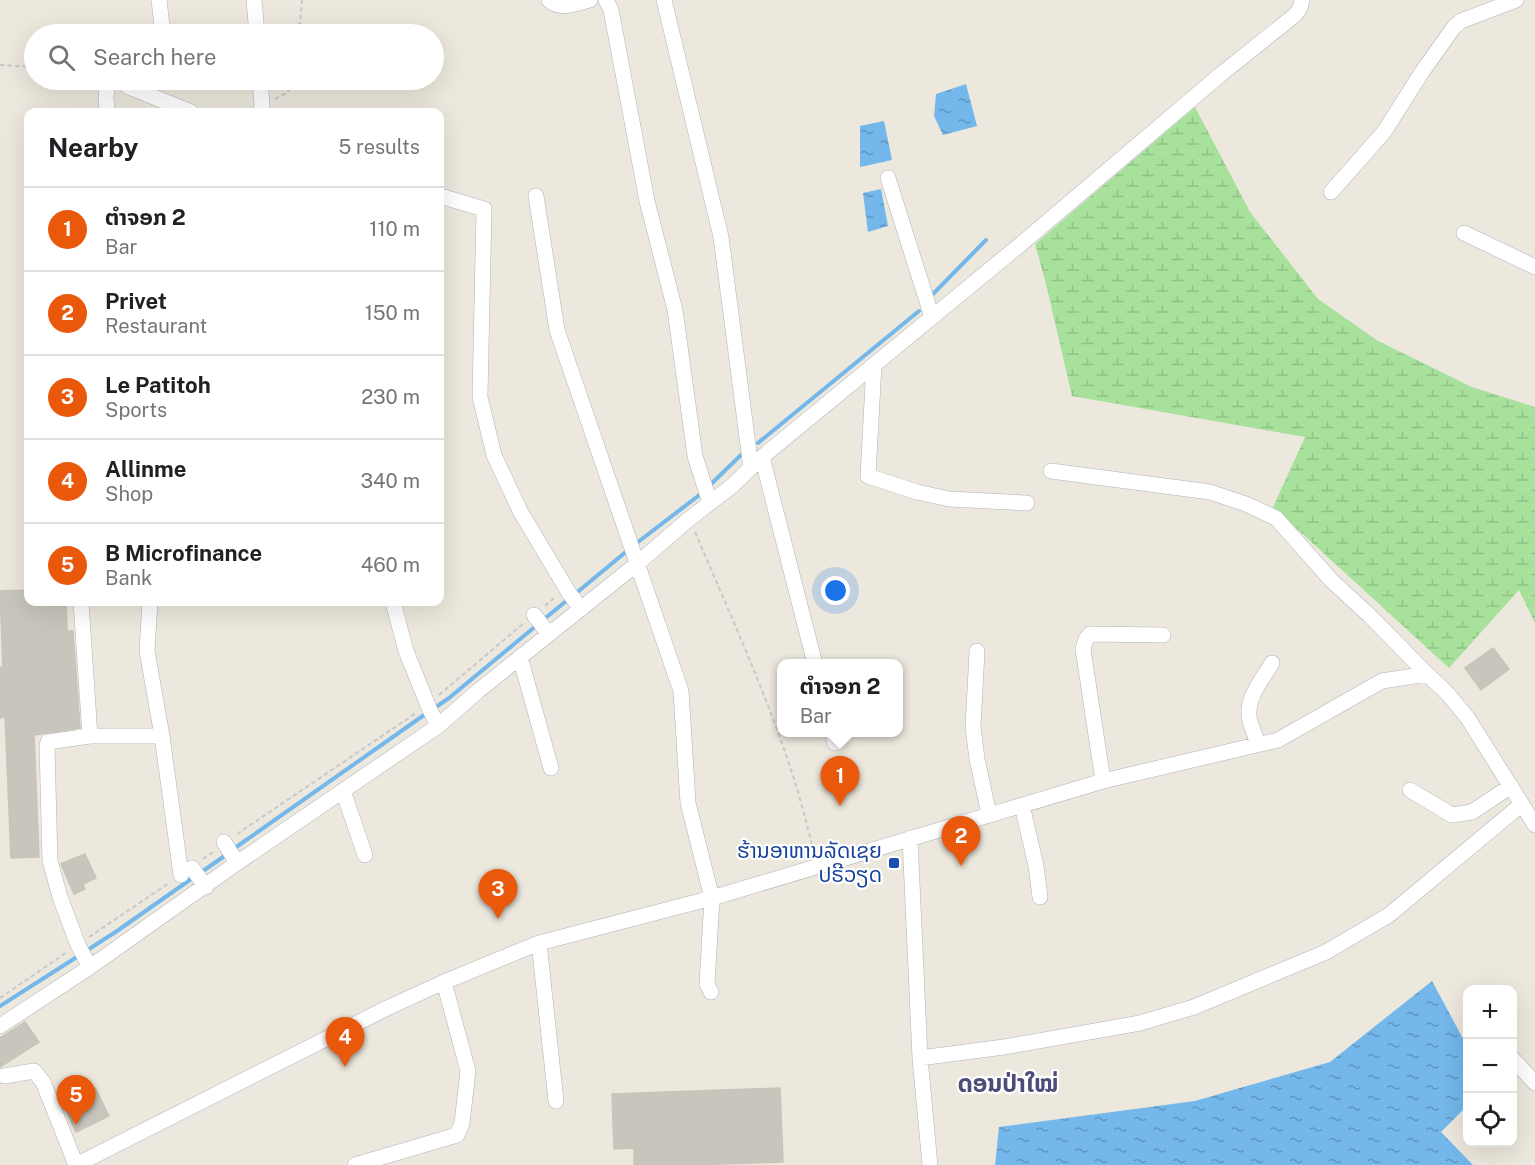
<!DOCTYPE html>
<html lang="en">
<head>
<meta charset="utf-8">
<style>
	:root { --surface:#fff; --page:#f2f2f2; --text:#202124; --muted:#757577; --line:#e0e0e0; --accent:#ea580c }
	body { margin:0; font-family:"Public Sans","Noto Sans Lao",sans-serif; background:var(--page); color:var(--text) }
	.controls { position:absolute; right:18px; bottom:18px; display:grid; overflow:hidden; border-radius:12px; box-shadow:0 6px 24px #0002 }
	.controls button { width:54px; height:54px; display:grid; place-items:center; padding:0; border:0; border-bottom:2px solid var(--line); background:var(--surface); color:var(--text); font:30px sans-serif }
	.you { position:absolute; left:836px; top:591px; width:21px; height:21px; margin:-15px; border:4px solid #fff; border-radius:50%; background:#1a73e8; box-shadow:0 0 0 9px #1a73e833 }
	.badge { display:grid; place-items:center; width:39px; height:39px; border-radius:50%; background:var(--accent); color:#fff; font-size:20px; font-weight:700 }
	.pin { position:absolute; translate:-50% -50px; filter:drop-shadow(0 2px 3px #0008) }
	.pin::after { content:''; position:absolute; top:32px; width:21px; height:18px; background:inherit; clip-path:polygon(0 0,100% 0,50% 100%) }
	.popup { position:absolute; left:777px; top:659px; width:126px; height:78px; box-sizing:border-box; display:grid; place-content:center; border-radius:12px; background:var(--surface); filter:drop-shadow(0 2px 4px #0005); font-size:20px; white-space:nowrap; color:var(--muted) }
	.popup b { font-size:22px; color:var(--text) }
	.popup::after { content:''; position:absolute; left:50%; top:100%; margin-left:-12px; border:12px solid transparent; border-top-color:var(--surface) }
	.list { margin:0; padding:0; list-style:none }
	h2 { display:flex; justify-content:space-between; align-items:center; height:78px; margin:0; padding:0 24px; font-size:26px }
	h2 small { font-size:20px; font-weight:400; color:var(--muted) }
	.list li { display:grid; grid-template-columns:39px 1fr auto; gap:18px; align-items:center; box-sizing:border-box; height:84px; padding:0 24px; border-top:2px solid var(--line) }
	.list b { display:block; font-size:22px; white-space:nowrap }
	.list p { margin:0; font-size:20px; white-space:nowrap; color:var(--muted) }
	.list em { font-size:20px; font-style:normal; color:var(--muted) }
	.icon { flex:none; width:33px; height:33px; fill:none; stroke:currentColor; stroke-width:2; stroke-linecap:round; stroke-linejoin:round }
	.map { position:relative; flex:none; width:1535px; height:1165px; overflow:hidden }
	.search { position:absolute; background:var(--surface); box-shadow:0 6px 24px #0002; left:24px; top:24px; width:420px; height:66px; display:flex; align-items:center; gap:15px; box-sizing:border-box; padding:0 21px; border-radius:33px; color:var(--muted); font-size:22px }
	.panel { position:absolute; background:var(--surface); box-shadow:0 6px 24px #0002; left:24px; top:108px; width:420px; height:498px; border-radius:12px }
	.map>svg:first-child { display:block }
</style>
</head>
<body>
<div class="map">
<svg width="1535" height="1165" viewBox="0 0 1535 1165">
	<defs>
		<pattern id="wetland-marsh" width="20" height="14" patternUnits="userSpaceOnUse" patternTransform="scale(1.5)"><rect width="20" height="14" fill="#a7e19b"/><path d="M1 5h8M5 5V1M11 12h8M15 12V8" fill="none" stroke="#90c186"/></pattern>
		<pattern id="water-ripples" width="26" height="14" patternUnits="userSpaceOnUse" patternTransform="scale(1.5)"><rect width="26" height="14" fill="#73b7eb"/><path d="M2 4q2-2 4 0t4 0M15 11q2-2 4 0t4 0" fill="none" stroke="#5f95bf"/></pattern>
	</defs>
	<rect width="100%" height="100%" fill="#ece8dd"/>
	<!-- wetland -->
	<path fill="url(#wetland-marsh)" d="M1195 107 1250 212 1318 299 1378 341 1472 387 1535 407V623L1519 590 1449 668 1273 507 1305 437 1072 396 1046 284 1035 244Z"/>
	<!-- water -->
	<path fill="url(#water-ripples)" d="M966 84 977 126 943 135 934 116 936 94Z
		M884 121 892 160 860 167V126Z
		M881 189 888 226 868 232 863 193Z
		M1432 981 1467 1046V1106L1441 1132 1473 1165H995L999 1127 1195 1101 1330 1062Z"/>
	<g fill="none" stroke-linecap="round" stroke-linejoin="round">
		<!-- stream -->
		<path stroke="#73b7eb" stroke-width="4" d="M933 294 986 240
			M758 443 919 311
			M709 486 741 455
			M638 542 702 493
			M575 594 627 551
			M543 620 570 598
			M433 709 449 698 537 625
			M232 850 427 713
			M200 873 226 855
			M86 951 117 931 194 877
			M0 1006 80 955"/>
	</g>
	<!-- building -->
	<path fill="#c8c6bc" stroke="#c8c4b7" stroke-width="1.5" d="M28 590V602H66L67 631H73L80 728 34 735 39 857 11 858 5 717 0 718V667H3L1 616H0V591Z
		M1493 648 1509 669 1481 690 1465 668Z
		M85 854 96 878 83 884 85 889 74 894 61 864Z
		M25 1022 39 1042 0 1067V1038Z
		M95 1088 109 1116 76 1132 63 1104Z
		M780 1088 783 1162 690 1165H634V1148L614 1149 612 1094Z"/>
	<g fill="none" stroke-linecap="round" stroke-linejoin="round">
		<!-- minor casing -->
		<g stroke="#b1b1be" stroke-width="16">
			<path id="minor" d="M159 0 163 34
				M254 0 257 34
				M549 0C560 11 576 3 590 0
				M606 0 611 10 647 201 675 310 695 456 710 503
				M664 0 721 237 751 468
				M120 80 129 87 191 112
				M260 80 262 105 260 112
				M107 112 106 97 108 80
				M888 178 932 317
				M1331 192 1384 132 1422 72 1454 27 1461 21 1516 0
				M440 196 484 209 480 397 494 455 520 511 569 593 581 609
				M536 196 557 330 681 691 688 803 712 898 707 984 711 992
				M1464 233 1535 267
				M874 365 868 476 917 492 949 499 1027 503
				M762 457 815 664
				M1051 471 1210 492 1246 504 1276 518 1332 581 1369 615 1427 674
				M81 602 90 736
				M150 602 147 651 162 736 181 875
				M393 602 406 651 429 708 438 726
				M534 615 549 634
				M977 651 973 727 977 759 989 814
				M520 657 551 768
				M832 732 835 743
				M1258 744C1256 737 1252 729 1250 721 1244 700 1262 680 1272 663
				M1103 781 1083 649 1086 639 1090 634 1163 635
				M1410 790 1452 815 1472 812 1511 786
				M343 791 365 855
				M1022 805 1036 866 1040 897
				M910 838 920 1058 930 1165
				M224 842 237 863
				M192 868 206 887
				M539 943 556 1101
				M90 967 78 945 60 897 50 861 47 746 48 742 90 736H162
				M0 1026 90 967 237 863 438 726 478 691 638 563 689 519 732 486 762 457 1021 244 1220 75 1295 15 1300 8 1302 0
				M920 1058 1004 1047 1140 1023 1194 1007 1326 952 1389 915 1522 804
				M1512 1058 1535 1083
				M4 1076 34 1071 43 1082 76 1165 385 1009 444 982 539 943 712 898 1103 781 1278 740 1382 681 1427 674 1447 693 1467 717 1535 825
				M355 1165 457 1135 462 1123 468 1071 444 982"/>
		</g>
		<!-- path -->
		<path stroke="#c8c8c8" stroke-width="2" stroke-dasharray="4.5 3" stroke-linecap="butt" d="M299 34 302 0
			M0 65 34 67
			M275 99 288 92 294 80
			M695 532C730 614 768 697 795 782 802 805 808 829 814 853
			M545 606 554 598
			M439 695 524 623
			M237 834 416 713
			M203 859 213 852
			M89 937 169 883
			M0 998 67 952"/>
		<!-- minor -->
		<use href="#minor" stroke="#fff" stroke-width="15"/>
	</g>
	<!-- markers -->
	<rect fill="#1a4fb4" stroke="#fff" stroke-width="2" x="888" y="857" width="12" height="12" rx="3"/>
	<g text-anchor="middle" stroke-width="4.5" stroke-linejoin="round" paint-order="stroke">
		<!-- transit labels -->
		<g font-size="21" fill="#164399" stroke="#fff" text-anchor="end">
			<text x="882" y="858">ຮ້ານອາຫານລັດເຊຍ<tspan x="882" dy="24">ປຣີວຽດ</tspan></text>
		</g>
		<!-- quarter labels -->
		<g font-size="24" font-weight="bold" fill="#4c4c7a" stroke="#fff">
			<text x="1008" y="1092">ດອນປ່າໃໝ່</text>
		</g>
	</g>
</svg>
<div class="controls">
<button>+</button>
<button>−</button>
<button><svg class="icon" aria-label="locate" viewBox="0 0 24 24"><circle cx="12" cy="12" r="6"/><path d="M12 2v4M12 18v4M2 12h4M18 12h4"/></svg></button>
</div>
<div class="you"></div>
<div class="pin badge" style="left:840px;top:806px">1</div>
<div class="popup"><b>ຕຳຈອກ 2</b>Bar</div>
<div class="pin badge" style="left:961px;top:866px">2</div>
<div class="pin badge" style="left:498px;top:919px">3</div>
<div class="pin badge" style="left:345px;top:1067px">4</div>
<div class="pin badge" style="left:76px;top:1125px">5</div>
<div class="search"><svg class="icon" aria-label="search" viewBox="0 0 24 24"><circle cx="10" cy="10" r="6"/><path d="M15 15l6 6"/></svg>Search here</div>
<section class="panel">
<h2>Nearby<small>5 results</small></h2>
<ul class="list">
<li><span class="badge">1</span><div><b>ຕຳຈອກ 2</b><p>Bar</p></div><em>110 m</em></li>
<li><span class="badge">2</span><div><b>Privet</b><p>Restaurant</p></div><em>150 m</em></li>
<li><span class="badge">3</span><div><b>Le Patitoh</b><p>Sports</p></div><em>230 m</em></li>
<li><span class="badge">4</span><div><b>Allinme</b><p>Shop</p></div><em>340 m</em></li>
<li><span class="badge">5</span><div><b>B Microfinance</b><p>Bank</p></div><em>460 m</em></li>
</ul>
</section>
</div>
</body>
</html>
